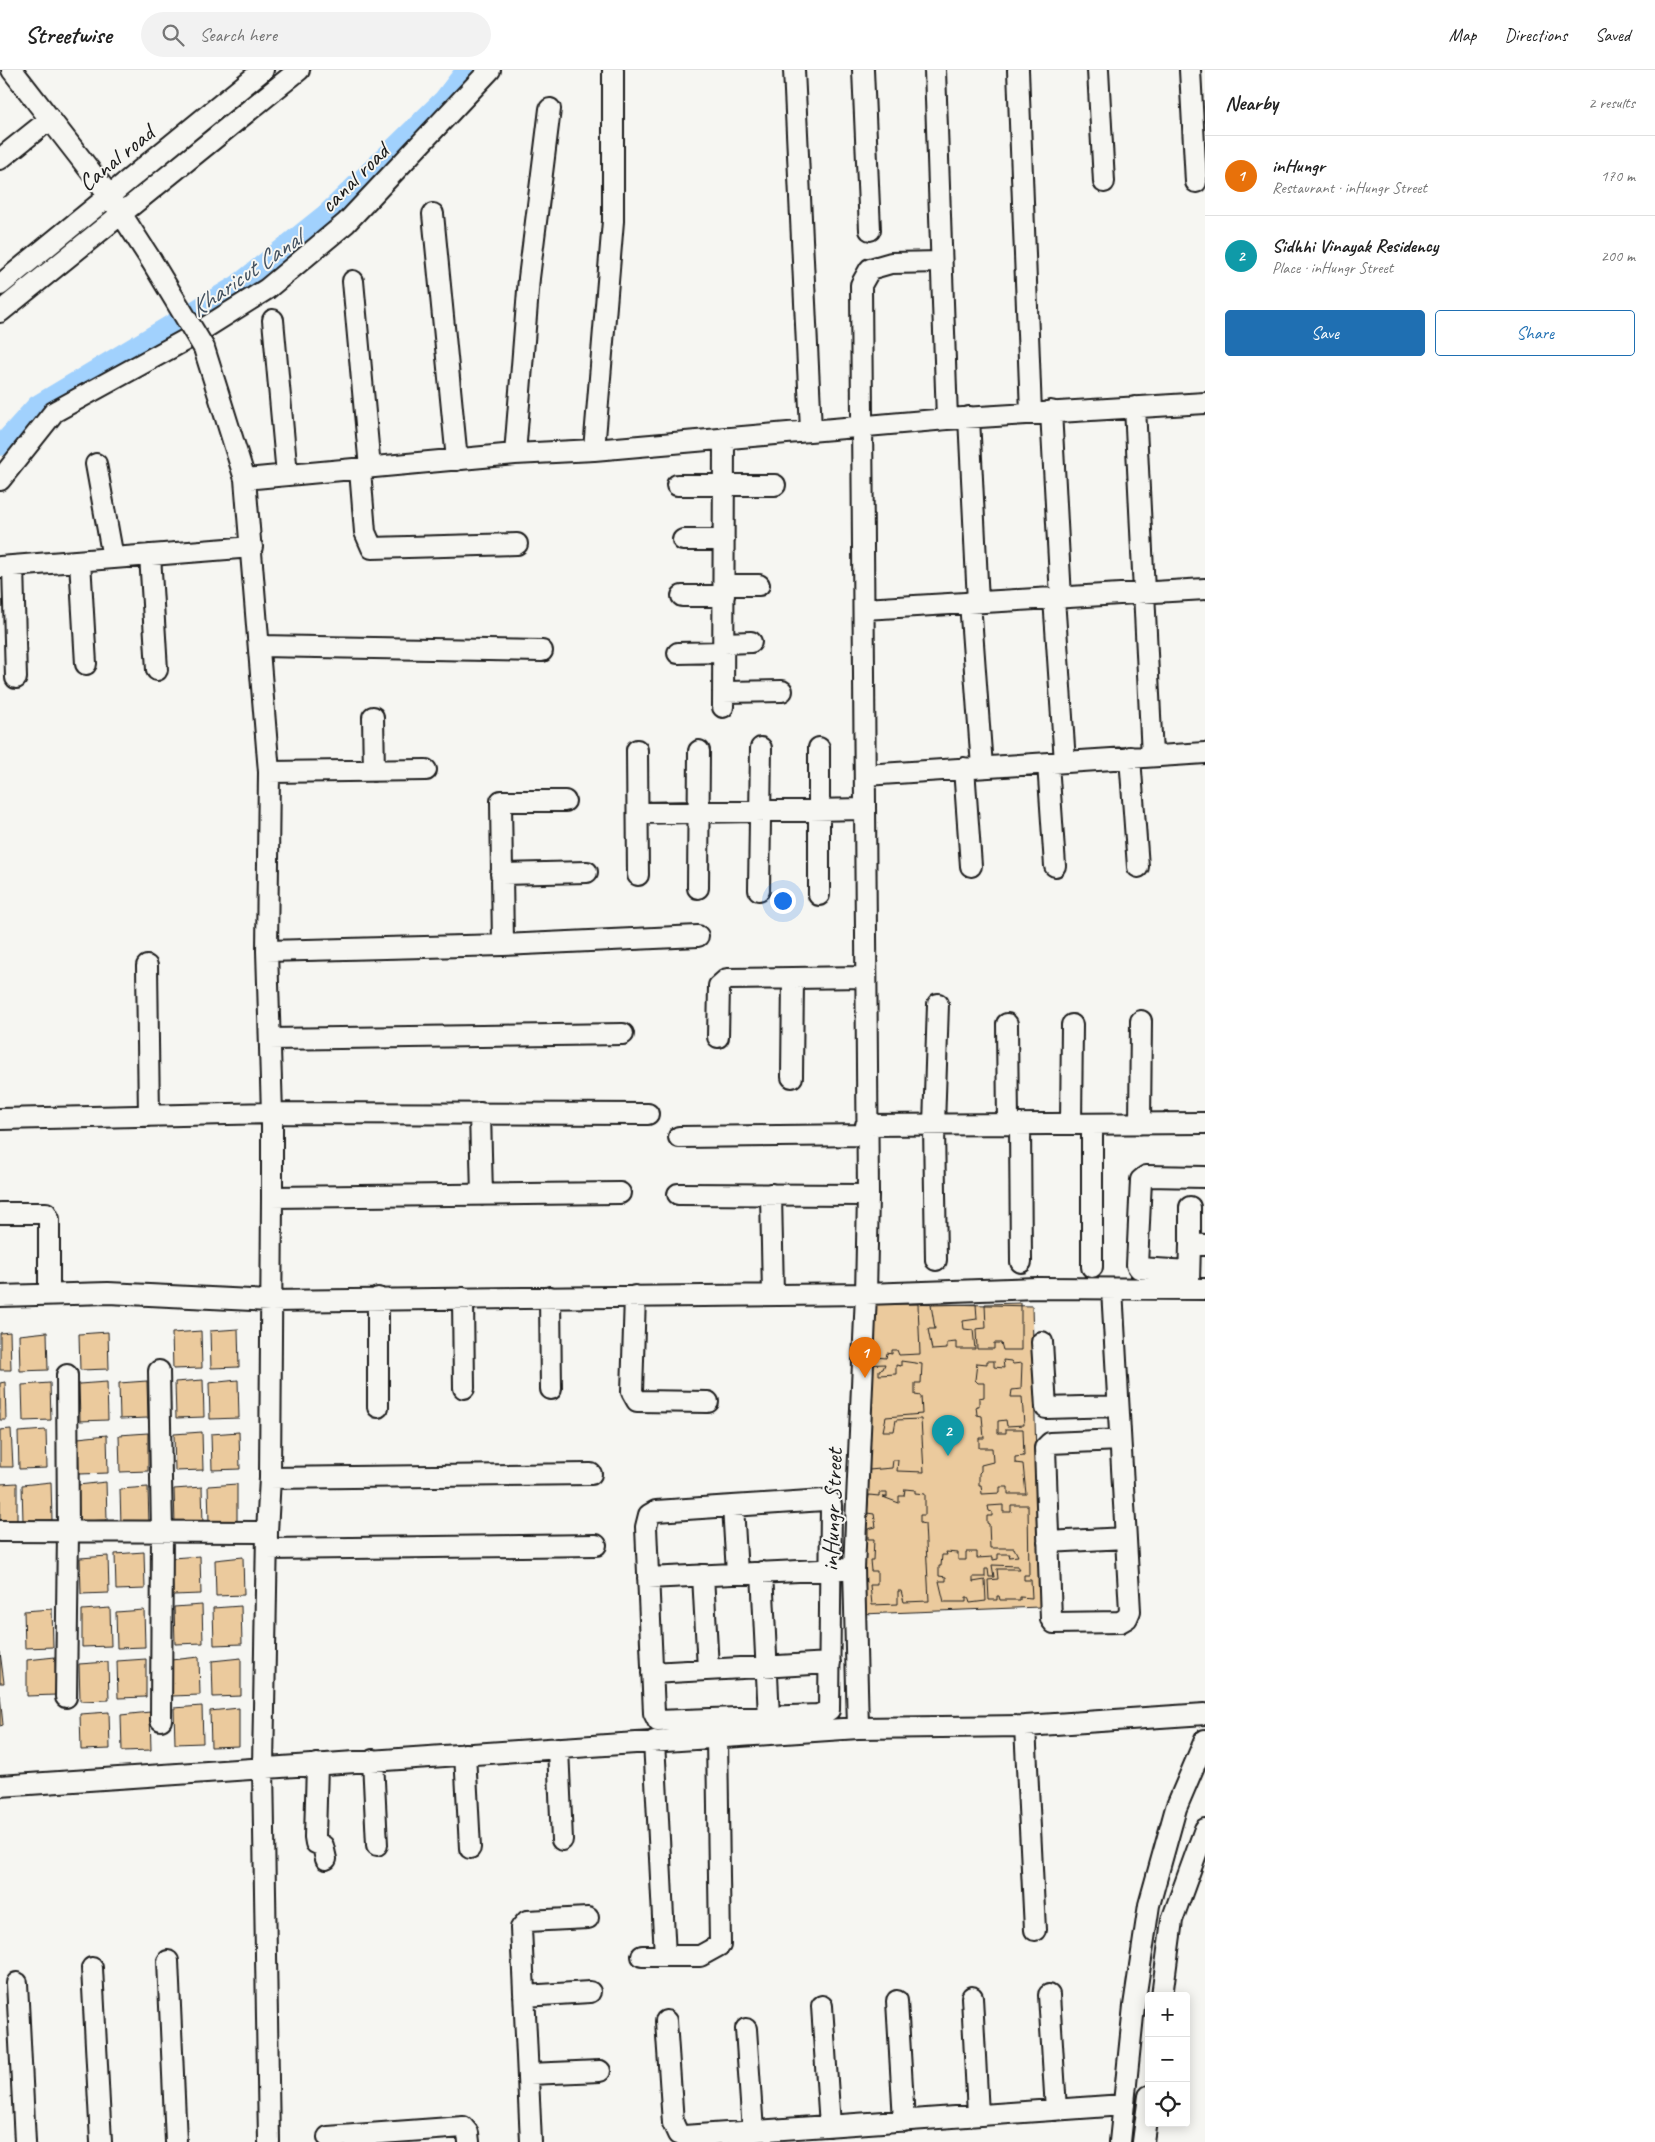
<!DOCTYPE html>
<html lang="en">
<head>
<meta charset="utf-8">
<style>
	:root { --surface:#fff; --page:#f2f2f2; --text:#222; --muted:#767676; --line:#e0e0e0; --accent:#1f6fb2 }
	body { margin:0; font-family:Caveat,sans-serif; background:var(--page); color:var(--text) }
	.controls { position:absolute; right:15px; bottom:15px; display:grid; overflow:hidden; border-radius:5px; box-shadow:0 2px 12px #0003 }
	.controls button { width:45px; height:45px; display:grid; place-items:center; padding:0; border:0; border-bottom:1px solid var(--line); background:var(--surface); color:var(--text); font:25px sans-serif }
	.you { position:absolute; left:782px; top:830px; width:18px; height:18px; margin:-12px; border:4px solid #fff; border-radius:50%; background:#1a73e8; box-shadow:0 0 0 8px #1a73e833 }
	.badge { display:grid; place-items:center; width:32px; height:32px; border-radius:50%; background:var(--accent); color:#fff; font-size:16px; font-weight:700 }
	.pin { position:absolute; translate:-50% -41px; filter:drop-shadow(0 1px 2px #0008) }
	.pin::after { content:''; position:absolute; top:26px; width:18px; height:15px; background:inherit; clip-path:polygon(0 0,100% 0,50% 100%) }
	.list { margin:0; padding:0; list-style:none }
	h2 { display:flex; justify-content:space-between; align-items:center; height:65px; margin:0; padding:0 20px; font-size:21px }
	h2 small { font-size:16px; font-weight:400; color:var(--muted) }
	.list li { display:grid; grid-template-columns:32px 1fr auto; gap:15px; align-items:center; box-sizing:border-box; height:80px; padding:0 20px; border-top:1px solid var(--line) }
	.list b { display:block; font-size:19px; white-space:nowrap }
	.list p { margin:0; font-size:16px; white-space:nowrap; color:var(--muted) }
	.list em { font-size:16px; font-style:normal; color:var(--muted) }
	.actions { display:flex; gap:10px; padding:15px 20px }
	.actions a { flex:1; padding:11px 0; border:1px solid var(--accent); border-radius:5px; text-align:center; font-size:18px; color:var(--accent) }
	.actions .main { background:var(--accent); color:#fff }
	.icon { flex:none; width:28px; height:28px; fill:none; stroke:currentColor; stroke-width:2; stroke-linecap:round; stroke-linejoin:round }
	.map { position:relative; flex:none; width:1205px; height:2072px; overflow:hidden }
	header { display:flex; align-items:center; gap:30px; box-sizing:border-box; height:70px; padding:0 25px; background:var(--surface); border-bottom:1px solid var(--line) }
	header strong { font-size:24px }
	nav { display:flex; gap:28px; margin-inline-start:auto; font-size:18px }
	.search { width:350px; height:45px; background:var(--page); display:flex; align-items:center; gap:12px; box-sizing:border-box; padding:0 18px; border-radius:28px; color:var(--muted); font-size:19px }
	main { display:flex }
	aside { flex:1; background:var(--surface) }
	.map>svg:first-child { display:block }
</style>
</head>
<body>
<header>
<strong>Streetwise</strong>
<div class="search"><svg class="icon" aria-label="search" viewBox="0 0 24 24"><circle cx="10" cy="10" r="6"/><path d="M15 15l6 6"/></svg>Search here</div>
<nav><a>Map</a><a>Directions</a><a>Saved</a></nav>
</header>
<main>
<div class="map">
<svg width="1205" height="2072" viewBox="0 0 1205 2072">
	<rect width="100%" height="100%" fill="#f6f6f2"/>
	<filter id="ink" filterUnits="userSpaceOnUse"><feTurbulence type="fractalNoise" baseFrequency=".02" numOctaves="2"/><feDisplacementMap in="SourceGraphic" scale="10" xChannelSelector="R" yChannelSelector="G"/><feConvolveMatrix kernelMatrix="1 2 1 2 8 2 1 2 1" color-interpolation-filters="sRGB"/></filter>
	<g filter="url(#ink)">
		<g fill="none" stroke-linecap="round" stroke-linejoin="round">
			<!-- canal -->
			<path stroke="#a1d1fd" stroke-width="20" d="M0 376 37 335 237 215 328 142 443 30 466 0"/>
		</g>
		<!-- building -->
		<path fill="#ebca9d" stroke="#1c1c1c" d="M857 1232 1032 1236 1040 1537 862 1544Z
			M1021 1233V1280H1003L1001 1273H994V1279H977L976 1259 986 1258 985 1234Z
			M875 1234H918L920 1284 899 1285 897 1280H892V1284L887 1283 886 1288 865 1286Z
			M976 1234 977 1249 963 1251 964 1259 973 1260 975 1279H956V1272L947 1273V1279L932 1280 928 1259H935L931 1235Z
			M238 1259 239 1297 211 1298 210 1261Z
			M201 1261 202 1298 173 1299 172 1263Z
			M10 1262 11 1300H0V1263Z
			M47 1262 48 1300 20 1301 19 1265Z
			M108 1262 109 1299 80 1300 79 1264Z
			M1003 1290 1011 1291 1013 1294 1022 1293 1021 1319 1012 1320 1011 1327H1022L1024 1355 1007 1356 1006 1350 998 1351V1363H1006V1359H1023L1024 1386 1015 1387V1393L1023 1394 1026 1424H1008V1417H1000V1423L982 1424 981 1415H979V1403L981 1401V1395L993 1392 992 1378H979V1368H984L982 1346 977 1345 976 1336H979V1328L984 1327V1313H978L975 1310 977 1293 987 1294V1291H994V1297L1004 1298Z
			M901 1291 922 1294 921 1313H915V1325L921 1326 922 1344 886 1347 883 1361H894L896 1350 921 1349 924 1402 897 1401 898 1390H893L892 1398 869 1400V1395L865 1394 866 1362 871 1360 863 1295 885 1294 883 1299 879 1300V1305L896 1304V1295L901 1296Z
			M203 1310 204 1347 176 1348 175 1312Z
			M238 1310 239 1348 210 1349 209 1313Z
			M147 1311 148 1348 120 1349 119 1313Z
			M5 1312 6 1350H0V1313Z
			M107 1312 108 1350 80 1351 79 1314Z
			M50 1313 51 1350 23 1351 22 1315Z
			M11 1359 13 1397H0V1360Z
			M46 1360 47 1398 19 1399 18 1362Z
			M202 1362 203 1400 175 1401 174 1364Z
			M239 1362 240 1399 212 1400 211 1364Z
			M148 1363V1401L120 1402 119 1365Z
			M107 1365 108 1403 79 1404 78 1368Z
			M51 1412 52 1450 23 1451 22 1415Z
			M106 1412 107 1450 79 1451 78 1415Z
			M17 1413V1451H0V1414Z
			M237 1414V1451L209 1452 208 1416Z
			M148 1417 149 1455 121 1456 120 1419Z
			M202 1417 203 1454 175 1455 174 1419Z
			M905 1419 915 1420V1423L925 1424V1445H920V1453L925 1454 929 1531 904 1532 901 1521H898V1534L872 1535 870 1515H877V1501H871L870 1490H873L874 1469H868V1459L876 1457 874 1444 867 1443 869 1425 879 1426V1423H887V1427H883L899 1433V1426H904Z
			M1003 1435V1442H1011V1435H1028L1029 1505H1024V1510H1031L1032 1528 1020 1527V1530H1000L999 1526H997V1530H989L988 1510 998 1509 997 1499H1020L1018 1496 992 1495 994 1507H989L988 1499H985V1507H973V1512L985 1510 986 1531 970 1533 968 1527H966V1532H944L939 1511H946V1507L939 1506V1496H941L942 1485H947L946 1482 958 1483V1490H966V1482H977V1488L993 1487V1490L998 1489V1484H1010L1009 1487 1018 1486 1014 1478H990L989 1454 987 1453V1446H992V1442L989 1441 988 1436Z
			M144 1482 145 1519 116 1520 115 1484Z
			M108 1486 109 1523 81 1524 80 1488Z
			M200 1486 201 1524 173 1525 172 1488Z
			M243 1487 244 1525 216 1526 215 1490Z
			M202 1535 203 1573 175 1574 174 1537Z
			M241 1536 242 1574 214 1575 213 1538Z
			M110 1538 111 1576 82 1577V1540Z
			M52 1539 53 1577 25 1578 24 1541Z
			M144 1540 145 1577 117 1578 116 1542Z
			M0 1582 4 1613H0Z
			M55 1587 56 1625 27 1626V1590Z
			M199 1587 200 1625 172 1626 171 1590Z
			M241 1588V1626L213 1627 212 1591Z
			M146 1589V1627L118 1628 117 1591Z
			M108 1592 109 1630 80 1631 79 1594Z
			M0 1625 3 1655 0 1656Z
			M202 1636 203 1673 175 1674 174 1638Z
			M239 1638V1676L211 1677 210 1641Z
			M109 1642 110 1679 81 1680 80 1644Z
			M150 1642 151 1680 122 1681 121 1645Z"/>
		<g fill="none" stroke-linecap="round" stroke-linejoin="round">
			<!-- minor casing -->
			<g stroke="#1c1c1c" stroke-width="24">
				<path id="minor" d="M12 0 109 125 151 190
					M794 0 811 360
					M863 0 870 160
					M935 0 947 349
					M1018 0 1031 343
					M1098 0 1104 112
					M1190 0 1196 112
					M0 89 50 49
					M433 144 457 390
					M353 211 370 398
					M0 215 263 0
					M0 242 299 0
					M273 250 287 405
					M204 278 245 409 515 384 594 380 947 349 1205 333
					M1135 337 1152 686
					M1051 341 1061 528
					M969 347 978 532
					M594 380 613 151V0
					M515 384 529 208 550 39
					M96 394 113 488
					M360 400 365 462 372 478 517 474
					M245 409 269 702 267 881 272 1043V1127L270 1408 267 1462 263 1697 269 2072
					M0 410 54 342 189 268 267 219 346 153 490 0
					M677 415H775
					M683 470H724
					M150 485 157 600
					M80 491 86 594
					M13 496 16 608
					M0 497 252 477
					M724 515H759
					M682 526H724
					M1054 528 1065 692
					M970 532 982 697
					M864 539 1205 519
					M724 573 751 572
					M260 576 542 581
					M678 583 723 582
					M723 622 782 621
					M723 637 724 368
					M373 647 374 701
					M819 678V825
					M637 680 638 805
					M1130 687 1138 797
					M1048 693 1055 796
					M964 698 971 796
					M269 702 426 700
					M865 705 1205 683
					M638 743 864 739
					M501 804 587 802
					M698 818 699 681
					M759 820 761 678
					M503 875 501 731H565
					M267 881 503 875 698 866
					M147 896 149 1046
					M1007 954 1008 1054
					M718 967 719 916 727 909 865 907
					M270 969 623 964
					M792 1007 793 908
					M480 1043 482 1125
					M0 1049 272 1043 648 1044
					M1020 1054 1021 1192
					M1071 1054 1072 955
					M1092 1054V1197
					M1140 1054 1141 951
					M866 1055 1205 1053
					M679 1067 867 1065
					M678 1124 868 1125
					M771 1124 773 1225
					M272 1127 620 1123
					M0 1143H46L49 1149V1224
					M1190 1174V1137
					M936 1190 934 1055 938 934
					M1189 1201 1139 1198 1137 1195 1141 1110 1146 1106 1205 1107
					M1189 1212 1190 1174 1205 1175
					M1112 1219 1130 1541 1127 1548 1120 1552 1054 1553 1051 1549 1045 1378 1050 1373 1120 1370
					M0 1226 108 1223 270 1231 866 1224 1037 1218 1205 1219
					M635 1226 632 1322 637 1331 708 1332
					M550 1227 551 1319
					M463 1228 464 1318
					M1042 1272 1046 1338 1118 1336
					M159 1301 162 1461 161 1650
					M378 1337V1228
					M270 1408 591 1404
					M824 1430 830 1432 831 1435 829 1640 818 1645 658 1651 654 1643 646 1457 649 1445 656 1441Z
					M733 1436 737 1503
					M0 1461 267 1462
					M1048 1472 1125 1468
					M268 1479 596 1475
					M762 1502 769 1647
					M703 1505 708 1599
					M648 1508 842 1499
					M652 1603 830 1593
					M66 1627 68 1461 67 1305
					M1025 1656 1035 1860
					M858 1658 854 1499 866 1224 868 1125 861 215 870 199 891 193 941 192
					M654 1671 665 1886
					M558 1678 562 1770
					M465 1684 470 1778
					M373 1690 377 1775
					M317 1694 315 1767 316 1773 323 1776 326 1789
					M0 1716 858 1658 1025 1656 1205 1644
					M642 1886H700L720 1875 717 1667
					M168 1891 176 2072
					M92 1898 101 2072
					M17 1913 25 2072
					M1049 1925 1056 2040
					M524 1926 590 1922
					M1162 1926 1172 1850 1205 1759
					M972 1927 978 2045
					M897 1931 904 2051
					M822 1936 830 2056
					M666 1951 673 2053 678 2064 684 2066 1123 2035
					M746 1959 753 2061
					M529 2004 600 2001
					M328 2067 463 2057 468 2063 469 2072
					M531 2072 521 1858 527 1851 588 1848
					M1120 2072 1134 1936 1149 1835 1176 1738 1205 1670
					M1143 2072 1149 2026"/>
			</g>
			<!-- minor -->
			<use href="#minor" stroke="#f6f6f2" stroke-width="20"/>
			<!-- minor-bridge casing -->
			<g stroke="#1c1c1c" stroke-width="24" stroke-linecap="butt">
				<path id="minor-bridge" d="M151 190 204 278"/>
			</g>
			<!-- minor-bridge -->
			<use href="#minor-bridge" stroke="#f6f6f2" stroke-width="20"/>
		</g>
	</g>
	<g text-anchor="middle" stroke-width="4" stroke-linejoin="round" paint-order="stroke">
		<!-- street labels -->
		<g font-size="24" fill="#1c1c1c" stroke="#f6f6f2">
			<text transform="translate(116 88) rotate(-39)" y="8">Canal road</text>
			<text transform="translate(354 108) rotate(-45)" y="8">canal road</text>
			<text transform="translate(832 1440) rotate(-88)" y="8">inHungr Street</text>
		</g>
		<!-- water labels -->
		<g font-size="25" font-style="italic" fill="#445260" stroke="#f6f6f2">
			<text transform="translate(245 203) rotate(-35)" y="9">Kharicut Canal</text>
		</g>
	</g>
</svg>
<div class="controls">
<button>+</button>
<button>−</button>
<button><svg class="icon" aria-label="locate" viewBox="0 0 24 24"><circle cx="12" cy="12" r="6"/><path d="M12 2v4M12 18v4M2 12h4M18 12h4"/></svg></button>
</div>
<div class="you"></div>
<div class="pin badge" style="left:865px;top:1308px;background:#e8710a">1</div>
<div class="pin badge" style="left:948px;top:1386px;background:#0f9aa8">2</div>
</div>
<aside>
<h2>Nearby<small>2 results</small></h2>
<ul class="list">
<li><span class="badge" style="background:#e8710a">1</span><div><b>inHungr</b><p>Restaurant · inHungr Street</p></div><em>170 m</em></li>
<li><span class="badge" style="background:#0f9aa8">2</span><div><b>Sidhhi Vinayak Residency</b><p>Place · inHungr Street</p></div><em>200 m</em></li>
</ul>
<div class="actions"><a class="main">Save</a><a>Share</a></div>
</aside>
</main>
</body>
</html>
